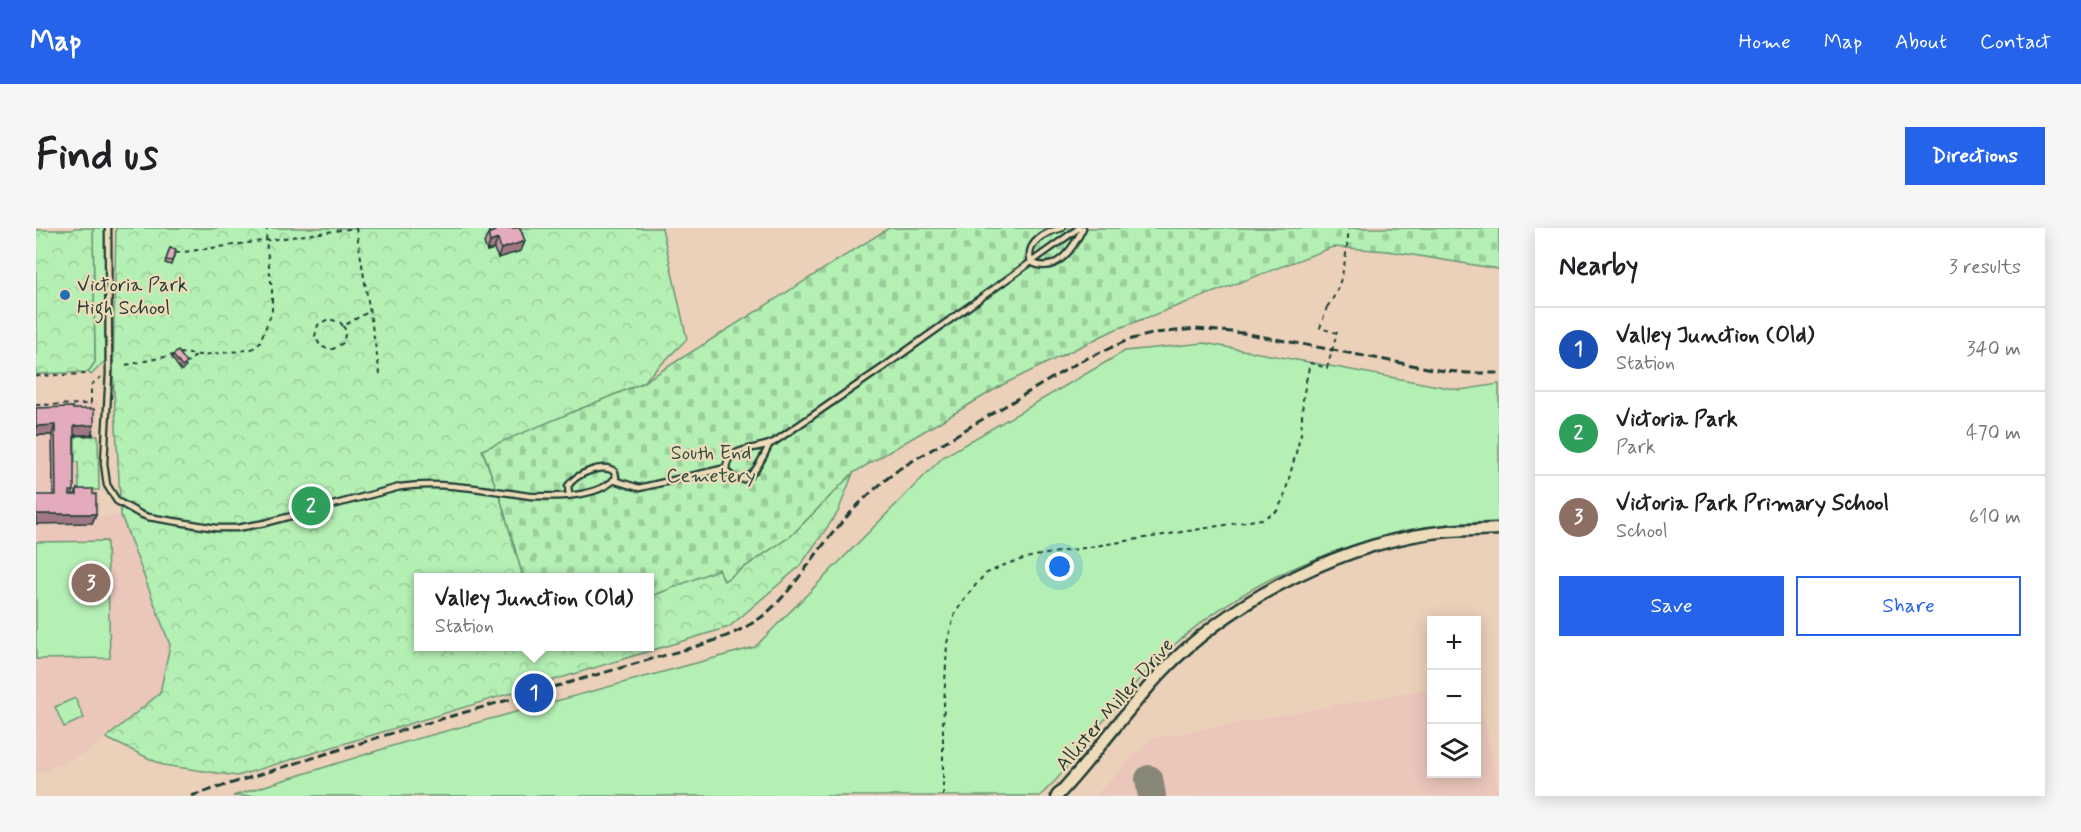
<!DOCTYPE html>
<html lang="en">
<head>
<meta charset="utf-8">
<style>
	:root { --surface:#fff; --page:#f6f6f6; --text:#202124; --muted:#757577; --line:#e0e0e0; --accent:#2563eb }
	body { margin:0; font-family:Mynerve,sans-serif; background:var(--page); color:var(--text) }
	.controls { position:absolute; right:18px; bottom:18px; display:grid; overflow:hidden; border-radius:0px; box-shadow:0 3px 15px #0003 }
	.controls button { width:54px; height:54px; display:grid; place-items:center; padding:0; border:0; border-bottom:2px solid var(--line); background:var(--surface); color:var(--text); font:30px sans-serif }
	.you { position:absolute; left:1024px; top:339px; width:21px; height:21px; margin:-15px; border:4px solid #fff; border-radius:50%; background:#1a73e8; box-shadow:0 0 0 9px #1a73e833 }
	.badge { display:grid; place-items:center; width:39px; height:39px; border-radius:50%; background:var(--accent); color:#fff; font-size:20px; font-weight:700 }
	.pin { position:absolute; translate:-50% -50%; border:3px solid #fff; box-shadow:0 2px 6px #0006 }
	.popup { position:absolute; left:378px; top:345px; width:240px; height:78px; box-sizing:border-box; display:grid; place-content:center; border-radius:0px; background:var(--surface); filter:drop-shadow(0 2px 4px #0005); font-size:20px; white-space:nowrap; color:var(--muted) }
	.popup b { font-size:22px; color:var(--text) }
	.popup::after { content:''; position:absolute; left:50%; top:100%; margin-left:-12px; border:12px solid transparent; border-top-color:var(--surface) }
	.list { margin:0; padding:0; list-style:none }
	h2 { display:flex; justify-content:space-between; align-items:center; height:78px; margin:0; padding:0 24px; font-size:26px }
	h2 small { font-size:20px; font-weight:400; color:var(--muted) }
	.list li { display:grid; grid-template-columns:39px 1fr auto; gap:18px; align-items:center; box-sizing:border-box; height:84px; padding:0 24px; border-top:2px solid var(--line) }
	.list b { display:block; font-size:22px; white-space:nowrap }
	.list p { margin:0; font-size:20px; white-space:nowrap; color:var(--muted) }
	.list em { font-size:20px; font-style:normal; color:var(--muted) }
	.actions { display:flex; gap:12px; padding:18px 24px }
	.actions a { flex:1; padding:14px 0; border:2px solid var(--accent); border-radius:0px; text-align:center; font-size:21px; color:var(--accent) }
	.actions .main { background:var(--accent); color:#fff }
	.icon { flex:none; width:33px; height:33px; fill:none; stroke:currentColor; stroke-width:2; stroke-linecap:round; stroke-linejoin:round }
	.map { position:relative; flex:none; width:1463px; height:568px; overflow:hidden; border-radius:0px }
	header { display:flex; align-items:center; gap:36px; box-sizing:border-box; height:84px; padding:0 30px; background:var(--accent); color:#fff }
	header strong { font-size:28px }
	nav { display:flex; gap:33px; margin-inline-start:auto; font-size:21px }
	.intro { display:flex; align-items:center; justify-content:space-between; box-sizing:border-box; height:144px; padding:0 36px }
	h1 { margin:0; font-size:42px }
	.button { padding:15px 27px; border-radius:0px; background:var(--accent); color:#fff; font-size:21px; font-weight:700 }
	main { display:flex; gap:36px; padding:0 36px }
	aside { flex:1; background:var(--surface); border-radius:0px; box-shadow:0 3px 15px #0003 }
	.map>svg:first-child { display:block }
</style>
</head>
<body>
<header>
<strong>Map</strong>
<nav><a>Home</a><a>Map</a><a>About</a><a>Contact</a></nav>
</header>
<div class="intro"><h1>Find us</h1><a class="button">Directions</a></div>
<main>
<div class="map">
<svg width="1463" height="568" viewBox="0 0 1463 568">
	<defs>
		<pattern id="cemetery-stones" width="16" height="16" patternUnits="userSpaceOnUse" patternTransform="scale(1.5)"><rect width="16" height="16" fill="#b4efb4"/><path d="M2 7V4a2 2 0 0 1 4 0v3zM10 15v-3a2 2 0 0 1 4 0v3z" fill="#9ace9b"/></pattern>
		<pattern id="park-crowns" width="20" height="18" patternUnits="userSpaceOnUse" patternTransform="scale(1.5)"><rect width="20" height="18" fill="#b4efb4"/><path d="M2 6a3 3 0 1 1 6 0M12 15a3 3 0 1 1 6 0" fill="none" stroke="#9ace9b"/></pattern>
	</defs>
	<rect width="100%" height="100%" fill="#ecd1ba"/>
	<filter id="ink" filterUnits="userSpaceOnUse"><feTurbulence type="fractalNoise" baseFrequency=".0167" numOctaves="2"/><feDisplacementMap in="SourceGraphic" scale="12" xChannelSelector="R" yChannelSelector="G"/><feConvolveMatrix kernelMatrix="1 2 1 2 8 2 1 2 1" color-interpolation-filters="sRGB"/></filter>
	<g filter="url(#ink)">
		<!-- built -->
		<path fill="#eac6bb" d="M62 174 63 289 85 287 134 417 124 465 56 521 0 547V175Z
			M1441 454 1463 568H1059L1114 511 1395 460 1396 546H1440Z"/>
		<!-- grass -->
		<path fill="#b4efb4" stroke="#6a9674" stroke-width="1.5" d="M57 0H69V133L55 147 52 144 59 134Z
			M1168 115 1424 162 1463 156V294C1446 295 1429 294 1413 296 1399 298 1386 301 1372 304 1286 321 1203 358 1137 418 1093 457 1057 507 1020 552L1004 568H197L366 515 719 419 907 229 1089 123Z
			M71 313 74 430 0 431V314Z
			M39 470 48 490 28 499 19 479Z"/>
		<!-- cemetery -->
		<path fill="url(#cemetery-stones)" stroke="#6a9674" stroke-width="1.5" d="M853 0H1463V41L1352 23 1297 19 1078 102 968 156 817 245 755 308 688 353 683 342 614 369V350L487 349 465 273 446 221 606 155Z"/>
		<!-- park -->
		<path fill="url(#park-crowns)" stroke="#6a9674" stroke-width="1.5" d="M38 0H57L59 134 52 144 0 146V2H37Z
			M80 0H626L651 111 606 155 446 222 465 273 487 349 382 350V418H614V369L683 341 688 353 755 308 817 245 802 284 764 338 693 399 201 548 127 537 70 510 124 465 134 417 85 287 77 145Z
			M39 208H62L63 262H43L42 234H39Z"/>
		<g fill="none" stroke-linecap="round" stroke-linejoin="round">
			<!-- taxiway -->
			<path stroke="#868777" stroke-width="28" d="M1113 551 1116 568"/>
			<!-- service casing -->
			<g stroke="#1f3d34" stroke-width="9">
				<path id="service" d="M72 0 73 145 68 235 71 257 81 273 104 286 112 289 180 300H201L229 295 364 259C408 253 450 262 494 268 520 269 561 270 580 250L579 244C567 234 540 246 532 258L533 267
					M1026 0C1010 4 989 14 995 34 1020 48 1038 19 1047 0
					M733 217C726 232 710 269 690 242 690 217 722 223 738 214L849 138 1043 0
					M577 252 603 260 690 240"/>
			</g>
			<!-- tertiary casing -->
			<g stroke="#1f3d34" stroke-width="15">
				<path id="tertiary" d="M1021 568C1059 528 1089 483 1127 443 1197 370 1312 312 1413 303 1429 302 1446 302 1463 301"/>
			</g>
			<!-- path -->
			<path stroke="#1f3d34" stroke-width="2" stroke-dasharray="4.5 4.5" stroke-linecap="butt" d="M320 0 344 146
				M140 25 320 0
				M1291 79C1308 58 1310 26 1313 0
				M307 98 310 103 307 115 297 121 285 119 279 108 282 97 292 91 304 94 307 98 334 83
				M143 125 165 127 205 123 216 121 223 116 236 84V62L230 12 231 0
				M149 136 161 127
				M90 137 138 127
				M0 148 50 146
				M55 175V157L65 149
				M0 177 55 176
				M37 209 57 207 56 198
				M907 568V498L911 415 919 385 933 365 949 346 973 335 998 328 1226 291 1241 283 1248 269 1265 206 1267 171 1270 153"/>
			<!-- service -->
			<use href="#service" stroke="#eedbb9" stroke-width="4.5"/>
			<!-- tertiary -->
			<use href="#tertiary" stroke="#eedbb9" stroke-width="10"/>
			<!-- rail -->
			<path stroke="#1f3d34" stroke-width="3" stroke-dasharray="9 4.5" stroke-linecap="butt" d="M155 568 363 503 665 417C687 410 708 402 727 388 753 367 771 337 792 311 813 284 836 262 863 241L1043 134 1092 112 1120 105 1160 101 1207 105 1402 142 1431 145H1463"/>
			<!-- path-bridge -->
			<path stroke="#1f3d34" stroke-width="2" stroke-dasharray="4.5 4.5" stroke-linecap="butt" d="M1270 153 1274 135 1291 140 1301 105 1284 100 1291 79"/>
		</g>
		<!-- wall -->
		<path fill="#c493a2" stroke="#1f3d34" stroke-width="1.5" d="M452 0H484L489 13 485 23 462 30 458 21 451 23 448 15 452 6 453 5Z
			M134 20 140 22 135 37 129 35Z
			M137 127 150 139 145 143 136 130Z
			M0 180 37 181 55 207H38L37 267H39L41 261 60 286 56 295 17 267 16 207H0Z"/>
		<!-- shaded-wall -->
		<path fill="#a07884" stroke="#1f3d34" stroke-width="1.5" d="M462 11 458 21 451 23 454 14Z
			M489 13 485 23 462 30 465 21Z
			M19 197 16 207H0V198Z
			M58 197 55 207H34L38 198Z
			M0 286H60L56 295 0 296Z"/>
		<!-- building -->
		<path fill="#e4abbc" stroke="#1f3d34" stroke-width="1.5" d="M458 0H484L489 13 465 21 462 11 454 14 452 6 459 3Z
			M134 20 140 22 136 33 130 32Z
			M142 123 151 135 146 139 137 127Z
			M37 179V181H58V197L38 198V263H34V267H41V261H57V266H60V286H0V267H20L19 197 0 198V180Z"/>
	</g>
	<!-- markers -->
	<circle fill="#1f6fb2" stroke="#eedbb9" stroke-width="2" cx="29" cy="67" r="6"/>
	<g text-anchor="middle" stroke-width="4.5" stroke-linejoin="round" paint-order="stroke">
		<!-- poi labels -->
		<g font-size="20" fill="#1f3d34" stroke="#eedbb9" text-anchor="start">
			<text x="41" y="63">Victoria Park<tspan x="41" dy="23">High School</tspan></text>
		</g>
		<!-- park labels -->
		<g font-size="20" fill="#2e4f41" stroke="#eedbb9">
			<text x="675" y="231">South End<tspan x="675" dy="23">Cemetery</tspan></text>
		</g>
		<!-- street labels -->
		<g font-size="20" fill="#1f3d34" stroke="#eedbb9">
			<text transform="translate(1078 476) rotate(-49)" y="7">Allister Miller Drive</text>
		</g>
	</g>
</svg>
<div class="controls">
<button>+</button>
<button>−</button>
<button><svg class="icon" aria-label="layers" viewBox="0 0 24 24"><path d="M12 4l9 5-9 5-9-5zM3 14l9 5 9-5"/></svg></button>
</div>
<div class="you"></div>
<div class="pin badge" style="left:498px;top:465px;background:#1a4fb4">1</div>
<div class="popup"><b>Valley Junction (Old)</b>Station</div>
<div class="pin badge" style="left:275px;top:278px;background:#2e9e5b">2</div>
<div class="pin badge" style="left:55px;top:355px;background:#8d6e63">3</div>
</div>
<aside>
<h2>Nearby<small>3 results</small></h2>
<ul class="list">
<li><span class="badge" style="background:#1a4fb4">1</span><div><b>Valley Junction (Old)</b><p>Station</p></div><em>340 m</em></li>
<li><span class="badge" style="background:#2e9e5b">2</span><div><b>Victoria Park</b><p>Park</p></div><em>470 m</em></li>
<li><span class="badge" style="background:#8d6e63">3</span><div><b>Victoria Park Primary School</b><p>School</p></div><em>610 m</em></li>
</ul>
<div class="actions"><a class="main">Save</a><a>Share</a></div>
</aside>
</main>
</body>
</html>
